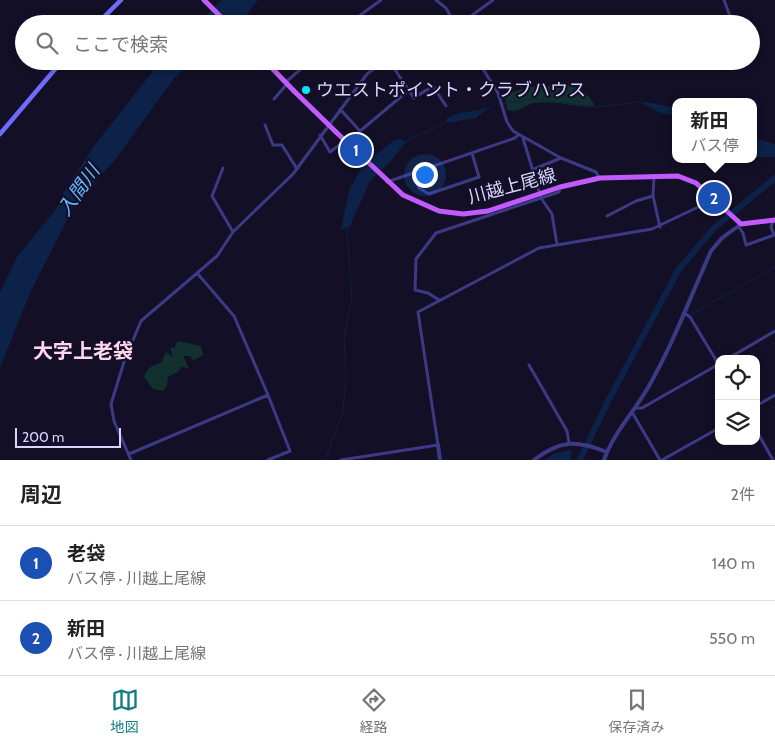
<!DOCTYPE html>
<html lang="ja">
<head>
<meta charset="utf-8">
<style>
	:root { --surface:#fff; --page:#f2f2f2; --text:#222; --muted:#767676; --line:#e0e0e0; --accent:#137a85 }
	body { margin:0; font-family:Cabin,"Noto Sans JP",sans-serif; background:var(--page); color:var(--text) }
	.controls { position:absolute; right:15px; bottom:15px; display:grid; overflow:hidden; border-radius:10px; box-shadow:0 2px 8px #0003 }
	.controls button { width:45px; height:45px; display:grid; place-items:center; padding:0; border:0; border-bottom:1px solid var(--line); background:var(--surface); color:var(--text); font:25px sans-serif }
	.scale { position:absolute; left:15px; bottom:12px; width:106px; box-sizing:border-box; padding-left:5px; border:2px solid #d9d4ff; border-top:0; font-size:14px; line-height:18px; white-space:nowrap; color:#d9d4ff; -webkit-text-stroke:4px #130f26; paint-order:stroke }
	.you { position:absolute; left:424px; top:174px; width:18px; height:18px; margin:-12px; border:4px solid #fff; border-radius:50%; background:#1a73e8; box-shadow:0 0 0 8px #1a73e833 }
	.badge { display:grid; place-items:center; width:32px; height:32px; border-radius:50%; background:var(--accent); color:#fff; font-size:16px; font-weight:700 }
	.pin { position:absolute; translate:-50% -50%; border:2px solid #fff; box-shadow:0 1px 5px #0006 }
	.popup { position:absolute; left:672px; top:98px; width:85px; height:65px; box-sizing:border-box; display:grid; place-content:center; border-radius:10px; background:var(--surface); filter:drop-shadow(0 1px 4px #0005); font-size:16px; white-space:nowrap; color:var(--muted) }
	.popup b { font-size:19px; color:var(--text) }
	.popup::after { content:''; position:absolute; left:50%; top:100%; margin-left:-10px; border:10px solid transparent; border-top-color:var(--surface) }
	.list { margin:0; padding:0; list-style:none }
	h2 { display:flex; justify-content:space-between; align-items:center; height:65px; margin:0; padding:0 20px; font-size:21px }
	h2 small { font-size:16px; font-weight:400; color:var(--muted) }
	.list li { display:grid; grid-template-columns:32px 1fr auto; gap:15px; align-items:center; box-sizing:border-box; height:75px; padding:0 20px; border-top:1px solid var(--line) }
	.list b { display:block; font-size:19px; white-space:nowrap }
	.list p { margin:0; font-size:16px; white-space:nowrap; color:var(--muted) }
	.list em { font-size:16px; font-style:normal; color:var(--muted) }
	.icon { flex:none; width:28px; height:28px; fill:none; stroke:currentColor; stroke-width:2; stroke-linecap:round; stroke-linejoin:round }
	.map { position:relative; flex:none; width:775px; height:460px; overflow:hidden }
	.search { position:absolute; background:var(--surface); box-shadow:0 2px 8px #0003; left:15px; right:15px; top:15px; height:55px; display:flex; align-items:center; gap:12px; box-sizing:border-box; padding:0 18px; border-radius:28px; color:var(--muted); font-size:19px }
	.sheet { height:215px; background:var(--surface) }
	nav { display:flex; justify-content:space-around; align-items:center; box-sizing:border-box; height:70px; border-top:1px solid var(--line); background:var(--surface); font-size:14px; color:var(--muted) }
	nav a { display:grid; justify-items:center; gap:2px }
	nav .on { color:var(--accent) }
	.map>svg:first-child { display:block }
</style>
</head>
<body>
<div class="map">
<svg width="775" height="460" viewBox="0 0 775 460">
	<rect width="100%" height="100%" fill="#130f26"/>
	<!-- green -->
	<path fill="#12302f" d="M579 85 593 102 594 107C574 107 555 100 535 103 525 104 518 115 507 109L505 93 511 90 513 92 529 87Z
		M178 341 201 346 203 355 193 361 190 356H183L189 368 181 367 179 371 168 377 167 386 163 391 153 389 144 377C147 368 152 365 161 363L166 352 173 357 170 347 174 348Z"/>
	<!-- water -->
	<path fill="#0c2248" d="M222 0H258L239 24H198Z
		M161 61H195L175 77 115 160 75 204 30 293 0 368V292L17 257 56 209 65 190 94 146Z
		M640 102 652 103 675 108V116L658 112Z
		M499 104 487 109 476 118 446 123 447 118 459 113 480 110Z
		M753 138 775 144V157H753Z
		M401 139 406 142 390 162 370 181 350 226 341 230 349 190 363 165 393 141Z
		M569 450 572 452 570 460H544L554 454Z"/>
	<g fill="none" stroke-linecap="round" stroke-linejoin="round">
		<!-- stream -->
		<path stroke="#0c2248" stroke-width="1" d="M499 104 533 99 595 107 640 102
			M406 141 446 123
			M692 314 775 267
			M325 460 343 411 346 375 344 337 352 298 347 233 349 227"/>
		<!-- river -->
		<path stroke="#0c2248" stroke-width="6" d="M580 460 608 401 679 269 714 228 775 178"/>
		<!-- minor -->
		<path stroke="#3d3a85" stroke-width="3" d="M436 0 446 8 455 24
			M724 0 730 16
			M348 24 381 0
			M460 24 493 0
			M343 61H345
			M389 61 414 98 433 86 446 106
			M478 61 498 93 507 122 513 131 561 158 596 172 599 178
			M286 82 310 61
			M274 99 287 84
			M340 109 360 131
			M265 125 273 145H282L297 169
			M320 135 330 152 345 141
			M523 138 541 198 552 214 557 245
			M347 142 409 90
			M223 168 212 196 233 232
			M532 170 561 158
			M414 173 419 188 429 194 479 177 472 153
			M654 176 653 196 660 227
			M387 182 515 138 518 135
			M607 216 636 201 653 196
			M738 226 743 233 746 245 774 235 771 227 773 221
			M439 300 428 293 415 290 416 259 436 233 559 192 560 187
			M684 313 690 317 719 365
			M727 359 775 331
			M529 365 567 431 569 443
			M268 395 290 451 268 460
			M756 406 775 395
			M635 408H642L719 364
			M632 412 660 460
			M756 430 773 460
			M129 454 268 395 234 316 197 273
			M131 460 114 421 111 404 124 362 141 321 217 256 233 232 293 174 367 74 384 61
			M341 460 438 445 418 312 539 248 652 229 713 200
			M662 460 719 428"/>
		<!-- tertiary -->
		<path stroke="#3d3a85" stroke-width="4" d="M438 445 440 460
			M534 460C560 440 576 440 607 452
			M604 460C613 434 632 414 646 391 672 347 690 298 711 251L722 238 741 224"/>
		<!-- secondary -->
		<path stroke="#6f6bff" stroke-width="4.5" d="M97 24 121 0
			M0 134 62 61"/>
		<!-- primary -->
		<path stroke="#c25bff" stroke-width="5" d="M204 0 228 24
			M265 61 294 91
			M336 132 403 195 439 211 463 214 488 211 560 187 600 178 678 176 696 183 741 224 775 220"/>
		<!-- primary-bridge -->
		<path stroke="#c25bff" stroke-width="5" d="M294 91 336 132"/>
	</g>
	<!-- markers -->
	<circle fill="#00e5ff" stroke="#130f26" stroke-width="2" cx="306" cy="90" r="5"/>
	<g text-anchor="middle" stroke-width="4.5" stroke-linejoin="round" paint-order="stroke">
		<!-- poi labels -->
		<g font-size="18" fill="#d9d4ff" stroke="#130f26" text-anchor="start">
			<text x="316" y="96">ウエストポイント・クラブハウス</text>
		</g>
		<!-- street labels -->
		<g font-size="18" fill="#d9d4ff" stroke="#130f26">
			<text transform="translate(512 186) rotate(-15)" y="6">川越上尾線</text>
		</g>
		<!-- water labels -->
		<g font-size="19" font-style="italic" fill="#62b6ff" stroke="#130f26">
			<text transform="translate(78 190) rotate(-55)" y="7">入間川</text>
		</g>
		<!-- quarter labels -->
		<g font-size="20" font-weight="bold" fill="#ffd6f0" stroke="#130f26">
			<text x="83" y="358">大字上老袋</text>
		</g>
	</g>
</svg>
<div class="controls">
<button><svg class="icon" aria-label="locate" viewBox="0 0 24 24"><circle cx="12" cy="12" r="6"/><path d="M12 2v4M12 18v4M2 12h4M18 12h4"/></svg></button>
<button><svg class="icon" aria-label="layers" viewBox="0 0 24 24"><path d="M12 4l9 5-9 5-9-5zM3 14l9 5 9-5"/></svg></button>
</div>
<div class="scale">200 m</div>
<div class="you"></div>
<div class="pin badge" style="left:356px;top:150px;background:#1a4fb4">1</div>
<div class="pin badge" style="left:714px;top:198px;background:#1a4fb4">2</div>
<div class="popup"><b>新田</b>バス停</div>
<div class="search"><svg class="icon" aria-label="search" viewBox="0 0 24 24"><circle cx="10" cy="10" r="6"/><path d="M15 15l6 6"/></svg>ここで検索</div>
</div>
<section class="sheet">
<h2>周辺<small>2件</small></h2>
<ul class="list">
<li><span class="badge" style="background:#1a4fb4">1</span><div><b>老袋</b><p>バス停 · 川越上尾線</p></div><em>140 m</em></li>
<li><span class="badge" style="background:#1a4fb4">2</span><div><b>新田</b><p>バス停 · 川越上尾線</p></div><em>550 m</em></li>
</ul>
</section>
<nav>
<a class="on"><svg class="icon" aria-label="map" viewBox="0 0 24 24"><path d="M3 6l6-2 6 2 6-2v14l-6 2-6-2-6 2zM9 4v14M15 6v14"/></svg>地図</a>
<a><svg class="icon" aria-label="directions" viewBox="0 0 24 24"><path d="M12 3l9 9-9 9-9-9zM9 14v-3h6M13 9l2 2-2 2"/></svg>経路</a>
<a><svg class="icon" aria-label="saved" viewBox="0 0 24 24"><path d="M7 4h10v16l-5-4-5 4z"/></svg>保存済み</a>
</nav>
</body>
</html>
